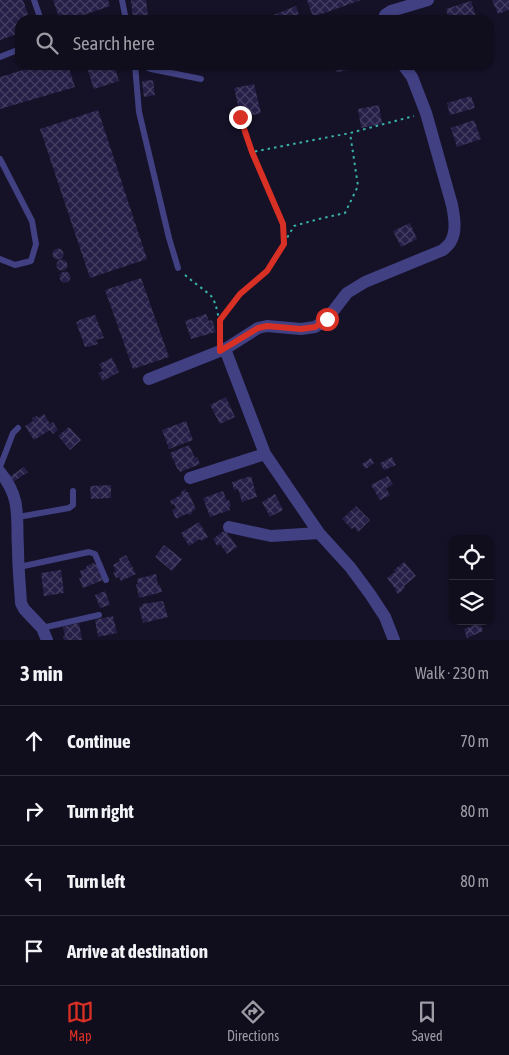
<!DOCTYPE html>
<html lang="en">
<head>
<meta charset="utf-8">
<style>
	:root { --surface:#100d1d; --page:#1e1b2a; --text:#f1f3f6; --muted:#9c9ca4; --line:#302d3b; --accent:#d93025 }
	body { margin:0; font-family:"Asap Condensed",sans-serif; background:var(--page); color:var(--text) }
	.controls { position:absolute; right:15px; bottom:15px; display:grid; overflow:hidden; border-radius:10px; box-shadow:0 1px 4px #0004 }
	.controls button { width:45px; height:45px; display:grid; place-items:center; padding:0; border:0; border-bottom:1px solid var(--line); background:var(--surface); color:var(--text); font:25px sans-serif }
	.stop { position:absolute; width:15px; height:15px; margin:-11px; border:4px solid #d93025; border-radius:50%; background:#fff }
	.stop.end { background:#d93025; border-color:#fff; box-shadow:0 1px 5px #0008 }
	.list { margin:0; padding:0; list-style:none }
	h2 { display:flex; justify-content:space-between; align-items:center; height:65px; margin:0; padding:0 20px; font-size:21px }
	h2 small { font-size:16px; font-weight:400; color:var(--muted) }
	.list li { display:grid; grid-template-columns:32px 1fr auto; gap:15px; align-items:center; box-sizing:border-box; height:70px; padding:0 20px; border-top:1px solid var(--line) }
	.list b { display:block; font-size:19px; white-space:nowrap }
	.list em { font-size:16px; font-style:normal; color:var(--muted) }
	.icon { flex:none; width:28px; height:28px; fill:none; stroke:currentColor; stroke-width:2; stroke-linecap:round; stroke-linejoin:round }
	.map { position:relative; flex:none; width:509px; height:640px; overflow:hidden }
	.search { position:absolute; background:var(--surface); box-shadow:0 1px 4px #0004; left:15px; right:15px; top:15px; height:55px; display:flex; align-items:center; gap:12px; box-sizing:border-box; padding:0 18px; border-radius:15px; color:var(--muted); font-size:19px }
	.sheet { height:345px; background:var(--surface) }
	nav { display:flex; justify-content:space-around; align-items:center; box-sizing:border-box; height:70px; border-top:1px solid var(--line); background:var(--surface); font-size:14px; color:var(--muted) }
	nav a { display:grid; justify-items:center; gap:2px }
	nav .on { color:var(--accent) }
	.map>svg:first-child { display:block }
</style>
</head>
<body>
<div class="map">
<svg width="509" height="640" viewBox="0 0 509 640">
	<defs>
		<pattern id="building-cross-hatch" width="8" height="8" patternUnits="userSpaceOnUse" patternTransform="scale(1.25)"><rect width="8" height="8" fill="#261f47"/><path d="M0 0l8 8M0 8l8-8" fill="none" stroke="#453f62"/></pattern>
	</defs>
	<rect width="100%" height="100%" fill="#151127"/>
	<!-- building -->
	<path fill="url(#building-cross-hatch)" d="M0 0H23L30 20H20V33L0 40Z
		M53 0H108L110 6 69 20H60Z
		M131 0H146L148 16 133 18Z
		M307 0H361L313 17Z
		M492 0H509V10L498 14Z
		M471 1 477 20H449L446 9Z
		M296 6 300 18 295 20H261Z
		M40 65H68L75 87 0 109V77Z
		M86 65H114L119 81 94 89Z
		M335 65H363L364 68 336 72Z
		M153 80 155 95 144 97 142 81Z
		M254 84 261 113 241 118 234 88Z
		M471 96 475 108 450 115 447 103Z
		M379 105 382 124 361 128 358 109Z
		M98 110 147 259 90 278 40 129Z
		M474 120 481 139 457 147 451 128Z
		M410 223 417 239 401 247 393 231Z
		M52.5 254a5.5 5.5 0 1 1 11 0a5.5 5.5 0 1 1-11 0Z
		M56.5 265a5.5 5.5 0 1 1 11 0a5.5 5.5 0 1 1-11 0Z
		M59.5 277a5.5 5.5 0 1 1 11 0a5.5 5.5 0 1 1-11 0Z
		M141 278 169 357 133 369 105 290Z
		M206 314 209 321 212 320 216 332 191 339 185 321Z
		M95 315 104 338 96 340 98 344 88 347V346L85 347 76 322 79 321V320Z
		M112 358 119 372 103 381 98 373 103 371 99 364Z
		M226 397 235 417 220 424 210 405Z
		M44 414 50 424 53 422 58 430 53 434 50 430 34 440 25 426 33 421 32 418 37 416 38 418Z
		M186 421 193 440 169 449 162 430Z
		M69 427 81 440 70 450 58 436Z
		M189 445 195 458 197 457 200 464 180 472 179 469 178 470 170 453Z
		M392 457 396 465 384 470 380 463Z
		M371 458 374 463 366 469 362 464Z
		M24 467 28 472 13 482 9 477Z
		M251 476 257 497 242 502 238 489 234 490 232 482Z
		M388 476 393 485 386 488 390 495 380 500 371 485Z
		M111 485V498L91 499 90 486Z
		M185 489 186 492H188L196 509 191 512 192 514 189 515 188 513 176 519 172 510 176 508 174 504 172 505 170 501 182 494 181 492Z
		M223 491 227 501 229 500 231 506 229 507 230 510 210 517 203 498Z
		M275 494 283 510 270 517 262 502Z
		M356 506 370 520 358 532 354 527 352 529 342 519Z
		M199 522 208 537 202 541 200 539 189 546 181 533Z
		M225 530 237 547 227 554 220 544 217 546 213 539Z
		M164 545 182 559 172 571 155 557Z
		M126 555 136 574 121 581 119 577 116 578 113 572 116 571 113 565 120 561 119 559Z
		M404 562 416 576 404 586 405 588 398 594 395 590H396L387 578 395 572 394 570Z
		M94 563 95 565 97 564 103 580 83 588 79 578H82L80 571 87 568 86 566Z
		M61 570 64 593 44 596 41 573Z
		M156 574 158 585H160L162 592 139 598 136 584H138L137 579Z
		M105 591 110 605 100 608 95 595Z
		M163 601 168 617 143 623 139 607 143 606 142 604Z
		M113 616 117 633 98 637 95 620Z
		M79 623 82 640H64L63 637 65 636 63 627Z
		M480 623 483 631 467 638 464 629Z"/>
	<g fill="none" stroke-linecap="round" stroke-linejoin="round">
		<!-- path -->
		<path stroke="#38b2a8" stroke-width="2" stroke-dasharray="2.5 4" stroke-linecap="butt" d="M240 117 252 152
			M284 243 294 226 319 219 345 213 358 186 350 133
			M185 275C193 282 202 288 210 295 218 302 220 327 220 338
			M220 320 240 294 267 271 284 244 283 224 252 152 350 133 414 116"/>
		<!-- service -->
		<path stroke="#404083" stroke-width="6" d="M34 0 41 20
			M122 0 126 20
			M0 57 20 49
			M135 65 139 112 169 238 178 268
			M141 65 151 69 201 79
			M0 159 32 221 36 244 31 261 15 265 0 259
			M0 467 13 433 18 428
			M18 517 69 508 73 505V491
			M19 567 89 552 95 554 106 580
			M42 628 99 615"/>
		<!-- minor -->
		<path stroke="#404083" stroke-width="12" d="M384 20 385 15 391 11 428 0
			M225 349 265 454 319 533 350 567 370 594 385 617 394 640
			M149 379 225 349 258 328 267 326 301 329 315 327 327 319 347 293 365 282 443 250C446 247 450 244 451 241 457 230 454 216 452 205L426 113 412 77 403 65
			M0 472C22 499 16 517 18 549 18 567 20 585 21 603L24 609 42 628 47 640
			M190 478 265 454
			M229 527 271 536 319 533"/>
	</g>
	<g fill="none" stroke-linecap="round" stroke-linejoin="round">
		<!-- route -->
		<path stroke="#d93025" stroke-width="6" d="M240 117 252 152 283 224 284 244 267 271 240 294 220 320V351L258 328 267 326 301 329 315 327 327 319"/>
	</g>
</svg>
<div class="controls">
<button><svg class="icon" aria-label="locate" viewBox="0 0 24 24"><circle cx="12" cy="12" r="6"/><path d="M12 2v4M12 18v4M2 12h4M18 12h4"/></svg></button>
<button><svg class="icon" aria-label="layers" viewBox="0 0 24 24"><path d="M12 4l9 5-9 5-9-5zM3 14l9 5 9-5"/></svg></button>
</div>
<div class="stop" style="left:327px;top:319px"></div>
<div class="stop end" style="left:240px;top:117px"></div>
<div class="search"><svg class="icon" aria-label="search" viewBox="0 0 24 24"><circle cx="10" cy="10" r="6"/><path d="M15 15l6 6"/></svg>Search here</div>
</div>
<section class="sheet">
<h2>3 min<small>Walk · 230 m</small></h2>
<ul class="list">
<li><svg class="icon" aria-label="ahead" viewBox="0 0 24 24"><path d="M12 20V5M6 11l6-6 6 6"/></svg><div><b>Continue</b></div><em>70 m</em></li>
<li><svg class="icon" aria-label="right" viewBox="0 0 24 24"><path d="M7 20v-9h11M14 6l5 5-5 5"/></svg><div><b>Turn right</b></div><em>80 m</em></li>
<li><svg class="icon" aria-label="left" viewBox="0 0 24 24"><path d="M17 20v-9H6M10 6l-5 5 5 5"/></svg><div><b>Turn left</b></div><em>80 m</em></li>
<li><svg class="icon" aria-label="arrive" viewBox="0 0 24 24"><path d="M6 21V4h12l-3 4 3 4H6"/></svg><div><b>Arrive at destination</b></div></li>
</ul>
</section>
<nav>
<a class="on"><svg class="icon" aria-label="map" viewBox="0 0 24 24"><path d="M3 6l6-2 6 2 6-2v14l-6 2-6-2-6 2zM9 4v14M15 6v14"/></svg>Map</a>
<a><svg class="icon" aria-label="directions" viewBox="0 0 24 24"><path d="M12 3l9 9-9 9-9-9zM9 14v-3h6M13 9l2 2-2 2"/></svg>Directions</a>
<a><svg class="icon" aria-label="saved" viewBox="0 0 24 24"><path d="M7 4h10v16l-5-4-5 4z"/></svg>Saved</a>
</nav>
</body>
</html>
